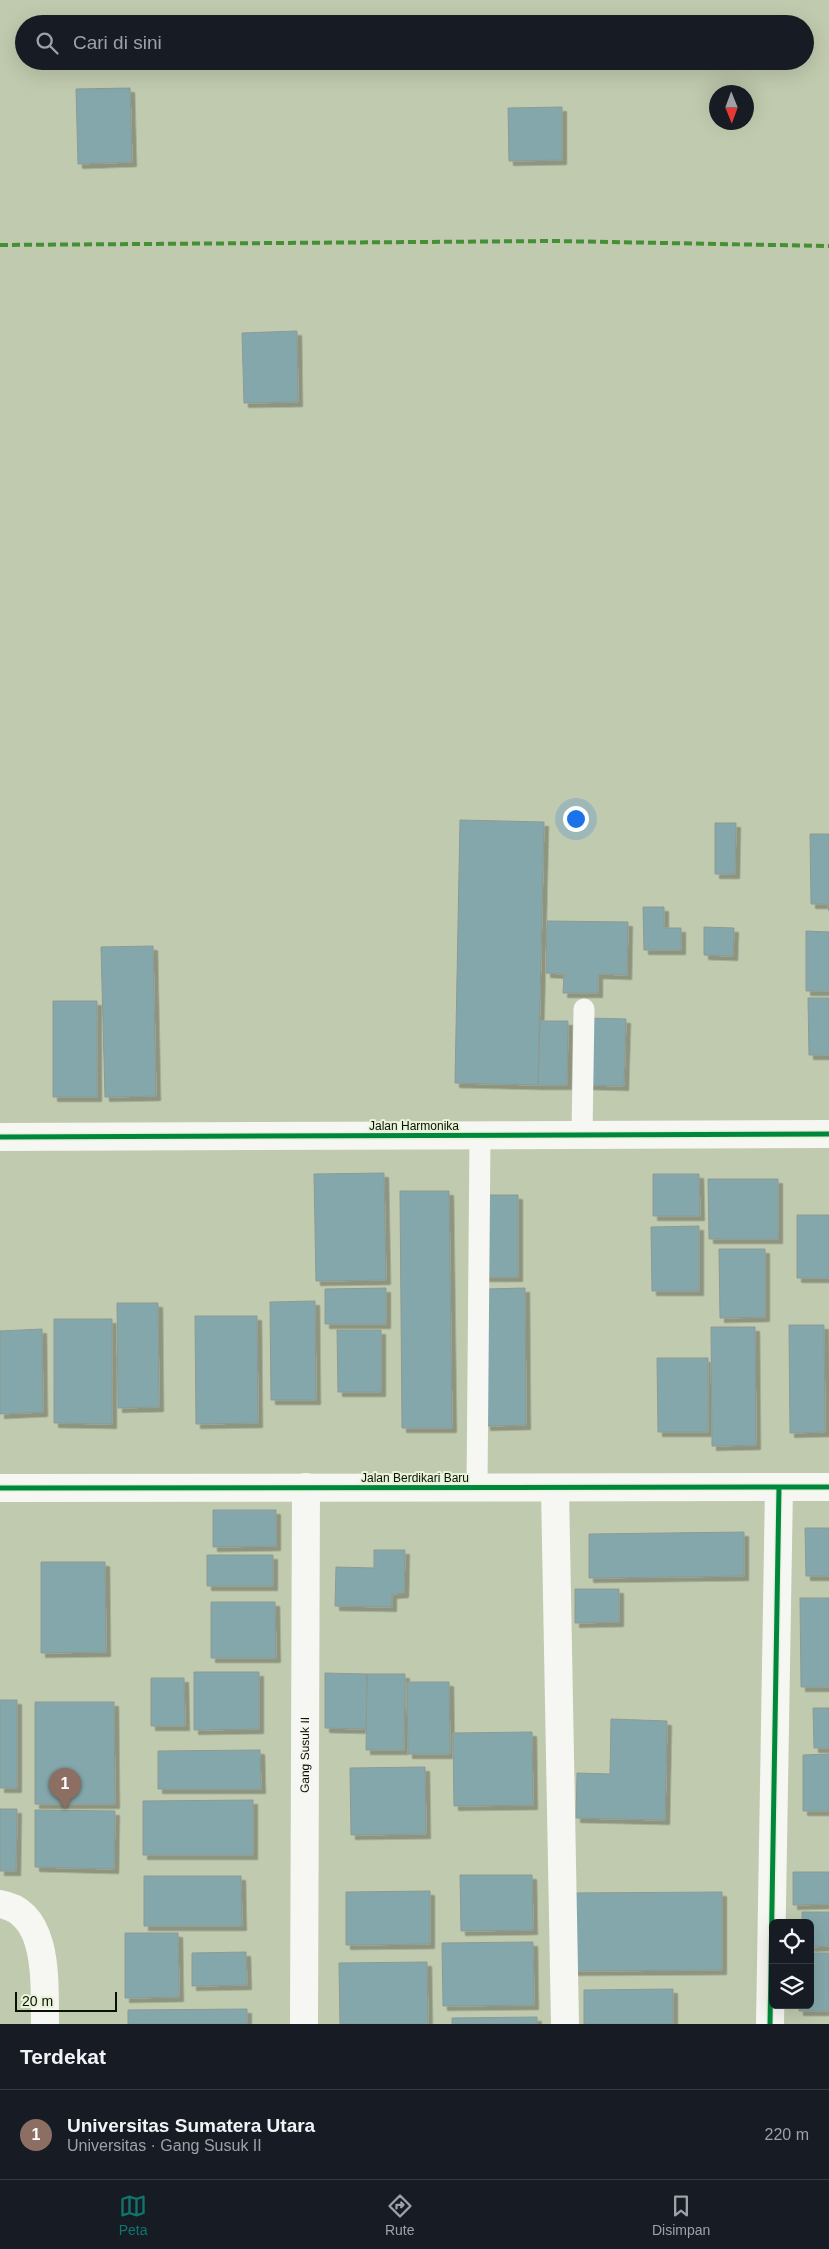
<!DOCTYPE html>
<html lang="id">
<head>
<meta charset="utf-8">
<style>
	:root { --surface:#171b24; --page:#242831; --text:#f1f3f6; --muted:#9ea1a6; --line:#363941; --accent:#0f766e }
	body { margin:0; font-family:Arial,sans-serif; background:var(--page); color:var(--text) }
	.controls { position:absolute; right:15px; bottom:15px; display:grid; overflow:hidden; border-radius:8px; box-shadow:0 5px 20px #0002 }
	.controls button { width:45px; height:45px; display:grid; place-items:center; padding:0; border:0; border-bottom:1px solid var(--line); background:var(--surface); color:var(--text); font:25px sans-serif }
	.compass { position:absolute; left:709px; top:85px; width:45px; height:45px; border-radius:50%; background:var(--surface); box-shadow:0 5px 20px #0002; rotate:179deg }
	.scale { position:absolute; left:15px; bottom:12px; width:102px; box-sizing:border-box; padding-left:5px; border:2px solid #0b1102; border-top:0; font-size:14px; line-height:18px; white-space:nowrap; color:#0b1102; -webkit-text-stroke:4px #e8f2d9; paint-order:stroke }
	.you { position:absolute; left:575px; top:818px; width:18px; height:18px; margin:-12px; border:4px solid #fff; border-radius:50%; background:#1a73e8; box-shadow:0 0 0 8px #1a73e833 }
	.badge { display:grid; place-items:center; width:32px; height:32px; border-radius:50%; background:var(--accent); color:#fff; font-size:16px; font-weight:700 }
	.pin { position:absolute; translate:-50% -41px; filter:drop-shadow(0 1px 2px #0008) }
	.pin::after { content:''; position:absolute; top:26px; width:18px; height:15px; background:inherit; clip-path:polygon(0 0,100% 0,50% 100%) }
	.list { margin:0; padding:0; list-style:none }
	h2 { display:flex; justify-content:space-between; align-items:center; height:65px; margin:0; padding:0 20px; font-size:21px }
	h2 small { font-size:16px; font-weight:400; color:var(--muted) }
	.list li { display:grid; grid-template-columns:32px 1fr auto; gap:15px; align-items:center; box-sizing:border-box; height:90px; padding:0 20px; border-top:1px solid var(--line) }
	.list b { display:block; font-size:19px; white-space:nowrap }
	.list p { margin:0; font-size:16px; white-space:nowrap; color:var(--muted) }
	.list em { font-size:16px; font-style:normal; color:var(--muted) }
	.icon { flex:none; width:28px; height:28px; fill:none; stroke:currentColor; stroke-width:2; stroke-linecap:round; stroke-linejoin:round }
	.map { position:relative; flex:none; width:829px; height:2024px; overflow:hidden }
	.search { position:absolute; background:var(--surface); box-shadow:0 5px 20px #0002; left:15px; right:15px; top:15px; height:55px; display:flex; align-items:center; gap:12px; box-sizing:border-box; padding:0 18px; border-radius:28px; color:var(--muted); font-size:19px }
	.sheet { height:155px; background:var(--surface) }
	nav { display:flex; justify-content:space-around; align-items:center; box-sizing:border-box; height:70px; border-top:1px solid var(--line); background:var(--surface); font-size:14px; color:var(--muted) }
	nav a { display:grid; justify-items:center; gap:2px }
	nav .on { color:var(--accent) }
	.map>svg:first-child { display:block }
</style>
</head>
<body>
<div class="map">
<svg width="829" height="2024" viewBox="0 0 829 2024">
	<defs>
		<filter id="shadow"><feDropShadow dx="4.5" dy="4.5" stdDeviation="0" flood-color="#0004"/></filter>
	</defs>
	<rect width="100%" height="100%" fill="#c0caae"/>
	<!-- building -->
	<path fill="#84a7ab" stroke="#8d9a94" filter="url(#shadow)" d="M130 88 132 162 78 164 76 89Z
		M562 107V160L509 161 508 108Z
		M297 331 298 402 244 403 242 333Z
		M460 820 544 822 538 1085 455 1083Z
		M715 823H736L735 874H715Z
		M810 834H829V911L828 904H811Z
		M643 907H664V928H681V950H644Z
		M547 921 628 922 627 975 598 974V993H563L564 974 546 973Z
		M704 927 734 928 733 956 704 955Z
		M806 931 829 932V991H806Z
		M153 946 156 1096 105 1097 101 947Z
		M808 998H829V1055H809Z
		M53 1001H97V1097H53Z
		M588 1018 626 1019 624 1086 587 1085Z
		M540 1021H568L567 1085H538Z
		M384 1173 386 1280 316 1281 314 1174Z
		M653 1174H699L700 1216H653Z
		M708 1179H778V1239H709Z
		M400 1191H449L452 1428H402Z
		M485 1195H518V1277H484Z
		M797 1215H829V1278H797Z
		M699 1226V1291H652L651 1227Z
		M719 1249H765V1317L720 1318Z
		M386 1288V1324H325V1289Z
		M525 1288 526 1425 486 1426 485 1289Z
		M315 1301 316 1400H271L270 1302Z
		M117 1303H158L159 1407 118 1408Z
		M195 1316H257L258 1423 196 1424Z
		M54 1319H112V1424L54 1423Z
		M789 1325H824L825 1432 790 1433Z
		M711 1327H755L756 1445 712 1446Z
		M42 1329 43 1412 0 1414V1331Z
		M337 1330H381V1392H338Z
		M657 1358H708V1432H658Z
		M213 1510H276V1546L213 1547Z
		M805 1528H829V1576H806Z
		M744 1532V1576L589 1578V1534Z
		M374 1550H405L404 1593 392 1594V1607L335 1606 336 1567 374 1568Z
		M207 1555H273V1586H207Z
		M41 1562H105L106 1652 41 1653Z
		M575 1589H619V1622L575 1623Z
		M800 1598H829V1687H801Z
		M211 1602H275L276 1658H211Z
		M194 1672H259V1729L194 1730Z
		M325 1673 367 1674 366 1729 325 1728Z
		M367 1674H405L404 1750H366Z
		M151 1678H184L185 1726H151Z
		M407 1682H449L450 1754H408Z
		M0 1700H17V1788H0Z
		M35 1702H114L115 1804H35Z
		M813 1708H829V1748H814Z
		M611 1719 667 1721 665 1820 576 1818 577 1773 610 1774Z
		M532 1732 533 1805 454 1806 453 1733Z
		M260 1750 261 1789H158V1751Z
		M829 1754V1811H803V1755Z
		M425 1767 426 1834 351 1835 350 1768Z
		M253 1800V1855H143V1801Z
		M0 1809H17L16 1871H0Z
		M35 1810 115 1811 114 1869 35 1867Z
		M793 1872H829V1904L793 1905Z
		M460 1875H532L533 1930 461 1931Z
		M144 1876H241L242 1926H144Z
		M430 1891V1944L346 1945V1892Z
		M722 1892V1970L567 1971V1893Z
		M802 1912H829V1946L810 1947V1923H802Z
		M125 1933H178L179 1997 125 1998Z
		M533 1942 534 2005 443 2006 442 1943Z
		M246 1952 247 1985 192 1986V1953Z
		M810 1953H829V2011H799V2005H810Z
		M427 1962 428 2024H340L339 1963Z
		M673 1989V2024H584V1990Z
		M247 2009V2024H128V2010Z
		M537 2017V2024H452V2018Z"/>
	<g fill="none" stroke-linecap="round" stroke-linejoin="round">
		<!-- service -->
		<path stroke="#f6f7f3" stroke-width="21" d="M582 1135 584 1009
			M477 1488 480 1136"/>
		<!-- minor -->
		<g stroke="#f6f7f3" stroke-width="28">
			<path d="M0 1488 829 1487"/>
			<path d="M555 1489 565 2024"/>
			<path d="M0 1904C51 1912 44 1987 45 2024"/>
			<path id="s1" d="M304 2024 306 1487"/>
			<path d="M770 2024 779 1487"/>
		</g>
		<!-- tertiary -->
		<path stroke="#f6f7f3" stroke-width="28" d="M0 1137 829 1134"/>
		<!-- quiet -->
		<path stroke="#458f36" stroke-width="4" stroke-dasharray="8 4" stroke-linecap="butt" d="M0 245 555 241 829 246"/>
		<!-- cycleway casing -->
		<g stroke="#e8f2d9" stroke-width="8">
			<path id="cycleway" d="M0 1137 829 1134
				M0 1488 829 1487
				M770 2024 779 1487"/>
		</g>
		<!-- cycleway -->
		<use href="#cycleway" stroke="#00873e" stroke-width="5"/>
	</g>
	<g text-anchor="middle" stroke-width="4" stroke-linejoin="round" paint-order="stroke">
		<!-- street labels -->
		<g font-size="12" fill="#0b1102" stroke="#e8f2d9">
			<text x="414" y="1130">Jalan Harmonika</text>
			<text x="415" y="1482">Jalan Berdikari Baru</text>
			<text dy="4" stroke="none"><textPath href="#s1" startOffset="269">Gang Susuk II</textPath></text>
		</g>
	</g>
</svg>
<div class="controls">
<button><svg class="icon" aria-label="locate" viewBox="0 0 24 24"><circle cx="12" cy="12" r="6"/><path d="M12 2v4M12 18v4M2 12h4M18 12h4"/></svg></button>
<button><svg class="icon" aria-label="layers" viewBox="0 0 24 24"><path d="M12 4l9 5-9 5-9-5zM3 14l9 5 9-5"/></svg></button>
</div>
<svg class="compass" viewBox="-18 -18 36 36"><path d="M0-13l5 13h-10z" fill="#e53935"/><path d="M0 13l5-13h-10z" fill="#9ea1a6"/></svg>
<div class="scale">20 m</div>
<div class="you"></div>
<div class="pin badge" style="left:65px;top:1809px;background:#8d6e63">1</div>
<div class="search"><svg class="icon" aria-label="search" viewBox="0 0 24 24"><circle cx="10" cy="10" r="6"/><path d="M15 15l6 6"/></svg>Cari di sini</div>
</div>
<section class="sheet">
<h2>Terdekat<small></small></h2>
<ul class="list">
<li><span class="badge" style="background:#8d6e63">1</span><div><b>Universitas Sumatera Utara</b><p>Universitas · Gang Susuk II</p></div><em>220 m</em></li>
</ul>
</section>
<nav>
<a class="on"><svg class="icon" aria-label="map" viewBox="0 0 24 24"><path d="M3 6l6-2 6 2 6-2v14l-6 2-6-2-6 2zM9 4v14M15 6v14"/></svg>Peta</a>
<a><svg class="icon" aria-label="directions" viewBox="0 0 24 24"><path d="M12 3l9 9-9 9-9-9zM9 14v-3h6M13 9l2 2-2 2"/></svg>Rute</a>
<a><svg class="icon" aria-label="saved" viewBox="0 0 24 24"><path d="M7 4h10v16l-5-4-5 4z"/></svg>Disimpan</a>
</nav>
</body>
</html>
